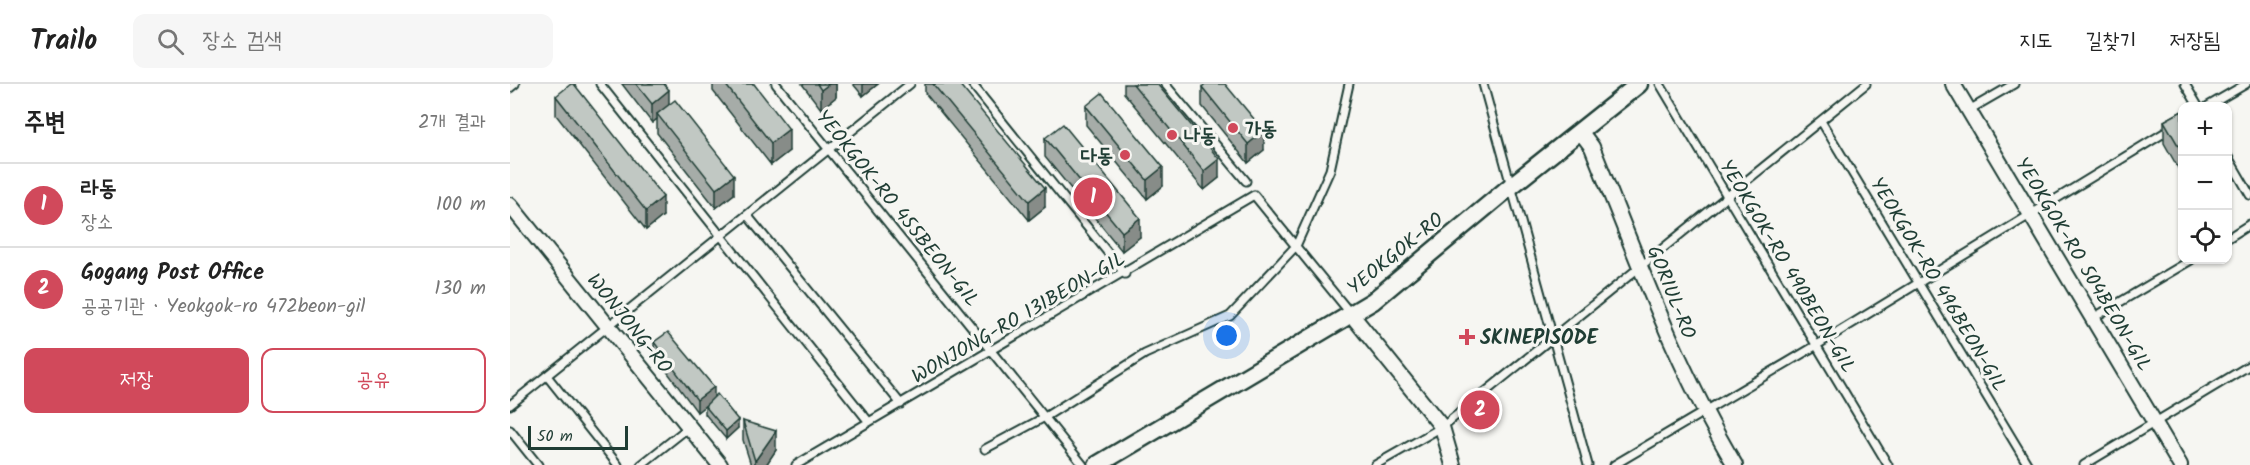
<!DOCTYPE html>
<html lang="ko">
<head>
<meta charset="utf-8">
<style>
	:root { --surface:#fff; --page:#f6f6f6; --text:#222; --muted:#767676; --line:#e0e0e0; --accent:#d1495b }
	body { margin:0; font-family:Kalam,"Poor Story",sans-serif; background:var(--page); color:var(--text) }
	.controls { position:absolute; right:18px; top:18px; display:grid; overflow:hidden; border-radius:12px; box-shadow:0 2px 4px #0004 }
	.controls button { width:54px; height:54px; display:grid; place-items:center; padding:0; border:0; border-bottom:2px solid var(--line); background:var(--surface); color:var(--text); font:30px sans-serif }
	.scale { position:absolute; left:18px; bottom:15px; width:100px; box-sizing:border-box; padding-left:6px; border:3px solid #1f3d34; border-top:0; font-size:16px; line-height:21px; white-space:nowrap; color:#1f3d34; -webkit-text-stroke:4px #f6f6f2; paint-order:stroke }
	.you { position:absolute; left:717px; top:252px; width:21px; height:21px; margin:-15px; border:4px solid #fff; border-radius:50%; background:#1a73e8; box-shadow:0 0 0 9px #1a73e833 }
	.badge { display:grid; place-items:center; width:39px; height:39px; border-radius:50%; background:var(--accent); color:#fff; font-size:20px; font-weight:700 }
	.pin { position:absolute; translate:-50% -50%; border:3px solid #fff; box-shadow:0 2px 6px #0006 }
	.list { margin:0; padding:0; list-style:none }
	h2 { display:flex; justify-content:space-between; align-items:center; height:78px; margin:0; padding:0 24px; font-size:26px }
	h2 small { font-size:20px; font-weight:400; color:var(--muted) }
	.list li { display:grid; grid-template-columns:39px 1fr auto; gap:18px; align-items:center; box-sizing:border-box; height:84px; padding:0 24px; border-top:2px solid var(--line) }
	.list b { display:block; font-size:22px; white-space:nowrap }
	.list p { margin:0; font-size:20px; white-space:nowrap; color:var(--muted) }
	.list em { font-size:20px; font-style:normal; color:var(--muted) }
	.actions { display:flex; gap:12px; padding:18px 24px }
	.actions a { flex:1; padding:14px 0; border:2px solid var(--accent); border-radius:12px; text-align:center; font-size:21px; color:var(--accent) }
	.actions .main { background:var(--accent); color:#fff }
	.icon { flex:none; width:33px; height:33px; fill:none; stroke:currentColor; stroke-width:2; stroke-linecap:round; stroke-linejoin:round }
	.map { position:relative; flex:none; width:1740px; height:381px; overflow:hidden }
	header { display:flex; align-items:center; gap:36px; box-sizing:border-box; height:84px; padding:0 30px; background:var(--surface); border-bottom:2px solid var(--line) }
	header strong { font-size:28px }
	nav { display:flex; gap:33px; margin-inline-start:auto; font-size:21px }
	.search { width:420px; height:54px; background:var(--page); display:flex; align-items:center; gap:15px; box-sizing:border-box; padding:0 21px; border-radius:12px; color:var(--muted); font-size:22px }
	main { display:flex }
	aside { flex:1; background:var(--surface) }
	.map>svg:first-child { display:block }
</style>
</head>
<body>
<header>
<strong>Trailo</strong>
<div class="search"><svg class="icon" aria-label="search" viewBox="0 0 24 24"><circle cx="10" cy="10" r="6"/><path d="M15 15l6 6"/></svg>장소 검색</div>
<nav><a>지도</a><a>길찾기</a><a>저장됨</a></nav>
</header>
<main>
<aside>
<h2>주변<small>2개 결과</small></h2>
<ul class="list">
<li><span class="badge">1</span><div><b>라동</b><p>장소</p></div><em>100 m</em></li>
<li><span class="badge">2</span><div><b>Gogang Post Office</b><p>공공기관 · Yeokgok-ro 472beon-gil</p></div><em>130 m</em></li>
</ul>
<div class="actions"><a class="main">저장</a><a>공유</a></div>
</aside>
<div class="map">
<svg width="1740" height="381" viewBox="0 0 1740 381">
	<rect width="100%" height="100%" fill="#f6f6f2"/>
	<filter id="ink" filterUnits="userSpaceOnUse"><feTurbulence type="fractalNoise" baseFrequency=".0167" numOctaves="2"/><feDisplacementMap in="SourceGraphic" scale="12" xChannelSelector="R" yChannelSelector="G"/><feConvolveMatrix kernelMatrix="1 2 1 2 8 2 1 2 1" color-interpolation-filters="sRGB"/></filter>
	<g filter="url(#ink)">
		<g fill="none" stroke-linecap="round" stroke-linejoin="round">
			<!-- service casing -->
			<g stroke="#1f3d34" stroke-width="11">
				<path id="service" d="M90 0 359 338
					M266 0 573 381
					M462 0 615 190
					M655 0 736 97
					M973 0 1078 381
					M1150 0 1378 381
					M1675 0 1688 22
					M0 4 5 0
					M1698 22 1736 0
					M1459 26 1504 0
					M1311 37 1518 381
					M1718 73 1740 111
					M237 131 391 320
					M1718 154 1740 140
					M1583 234 1681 176
					M37 292 108 381
					M0 321 400 0
					M0 346 28 381
					M475 365 535 333 635 270 720 232 786 162 820 86 839 0
					M131 381 179 343
					M286 381 744 111 841 230
					M865 381 932 343 1356 0
					M1104 381 1307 261 1672 38
					M1574 381 1740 281"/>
			</g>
			<!-- minor casing -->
			<g stroke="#1f3d34" stroke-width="18">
				<path id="minor" d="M1443 0 1670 381
					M1070 47 1082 63C1126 171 1165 281 1225 381
					M0 121 210 381
					M841 230 932 343 943 381"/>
			</g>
			<!-- tertiary casing -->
			<g stroke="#1f3d34" stroke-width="21">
				<path id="tertiary" d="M587 381 863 217 1001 102 1129 0"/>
			</g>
			<!-- service -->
			<use href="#service" stroke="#f6f6f2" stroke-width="7"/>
			<!-- minor -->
			<use href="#minor" stroke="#f6f6f2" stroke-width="14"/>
			<!-- tertiary -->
			<use href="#tertiary" stroke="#f6f6f2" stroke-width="16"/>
		</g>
		<!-- wall -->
		<path fill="#a6aca8" stroke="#1f3d34" stroke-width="1.5" d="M112 0H154L159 21 224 110 206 124 147 49V35L142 39Z
			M203 0H244L279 67 261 81 203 7Z
			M292 0H326V13L311 25Z
			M343 0H368L353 12Z
			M415 0H449L535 123 519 136 415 9Z
			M614 0H647L709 94 694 106 614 9Z
			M692 3 754 66 738 79 692 22Z
			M46 12 153 132 136 146 46 31Z
			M576 22 653 102 637 115 576 41Z
			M1672 27V91L1654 59V37Z
			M535 54 630 153 612 167 535 73Z
			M144 258 204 313 228 344 216 355 195 330V322L197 320 187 328 144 270Z
			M233 337 266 366 256 381H241L233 356Z"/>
		<!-- shaded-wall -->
		<path fill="#878c88" stroke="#1f3d34" stroke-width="1.5" d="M319 0H326V13L311 25V6Z
			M353 0H368L353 12Z
			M159 6V26L147 30V35L142 39V20Z
			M279 45V67L261 81V59Z
			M754 47V66L738 79V60Z
			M709 75V94L694 106V87Z
			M653 83V102L637 115V96Z
			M224 91V110L206 124V105Z
			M535 104V123L519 136V117Z
			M153 113V132L136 146V127Z
			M630 134V153L612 167V148Z
			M204 303V315L187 328V316Z
			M228 336V344L216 355V347Z
			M266 347V366L256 381H245V377Z"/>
		<!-- building -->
		<path fill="#c1c8c3" stroke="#1f3d34" stroke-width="1.5" d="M61 0H64L153 113 136 127 46 12Z
			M126 0H154L159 6 142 20Z
			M215 0H244L279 45 261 59Z
			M307 0H319L311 6Z
			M423 0H449L535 104 519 117Z
			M623 0H647L709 75 694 87Z
			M695 0H715L754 47 738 60 692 3Z
			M592 9 653 83 637 96 576 22Z
			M165 16 224 91 206 105 147 30Z
			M1672 27V68L1654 37Z
			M553 40 630 134 612 148 535 54Z
			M158 248 204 303 187 316 144 258Z
			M207 310 228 336 216 347 195 322Z
			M233 337 266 347 245 377Z"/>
	</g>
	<!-- markers -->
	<g fill="#d1495b" stroke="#f6f6f2" stroke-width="2">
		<circle cx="723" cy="44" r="6"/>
		<circle cx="662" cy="51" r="6"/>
		<circle cx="615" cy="71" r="6"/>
		<path d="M954 244h6v6h6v6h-6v6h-6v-6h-6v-6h6z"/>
	</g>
	<g text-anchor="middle" stroke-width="6" stroke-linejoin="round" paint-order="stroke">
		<!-- poi labels -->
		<g font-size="20" font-weight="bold" fill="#1f3d34" stroke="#f6f6f2" text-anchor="start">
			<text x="735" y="51">가동</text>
			<text x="674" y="58">나동</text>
			<text x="603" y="78" text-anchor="end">다동</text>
			<text x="970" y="260">SKINEPISODE</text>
		</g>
		<!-- street labels -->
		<g font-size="20" fill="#1f3d34" stroke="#f6f6f2">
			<text transform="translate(388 124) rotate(51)" y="7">YEOKGOK-RO 455BEON-GIL</text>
			<text transform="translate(885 169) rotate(-39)" y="7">YEOKGOK-RO</text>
			<text transform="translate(1574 180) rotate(59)" y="7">YEOKGOK-RO 504BEON-GIL</text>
			<text transform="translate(1278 182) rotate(59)" y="7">YEOKGOK-RO 490BEON-GIL</text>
			<text transform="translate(1429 200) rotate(59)" y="7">YEOKGOK-RO 496BEON-GIL</text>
			<text transform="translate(1162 208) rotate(68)" y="7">GORIUL-RO</text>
			<text transform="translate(508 233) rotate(-30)" y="7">WONJONG-RO 131BEON-GIL</text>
			<text transform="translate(120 239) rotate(51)" y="7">WONJONG-RO</text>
		</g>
	</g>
</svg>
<div class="controls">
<button>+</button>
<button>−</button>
<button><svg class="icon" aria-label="locate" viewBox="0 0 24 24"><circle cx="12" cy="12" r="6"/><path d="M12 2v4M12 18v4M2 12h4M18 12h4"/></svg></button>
</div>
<div class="scale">50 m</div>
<div class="you"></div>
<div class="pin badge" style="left:583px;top:113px">1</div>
<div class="pin badge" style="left:970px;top:326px">2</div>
</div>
</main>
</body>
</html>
